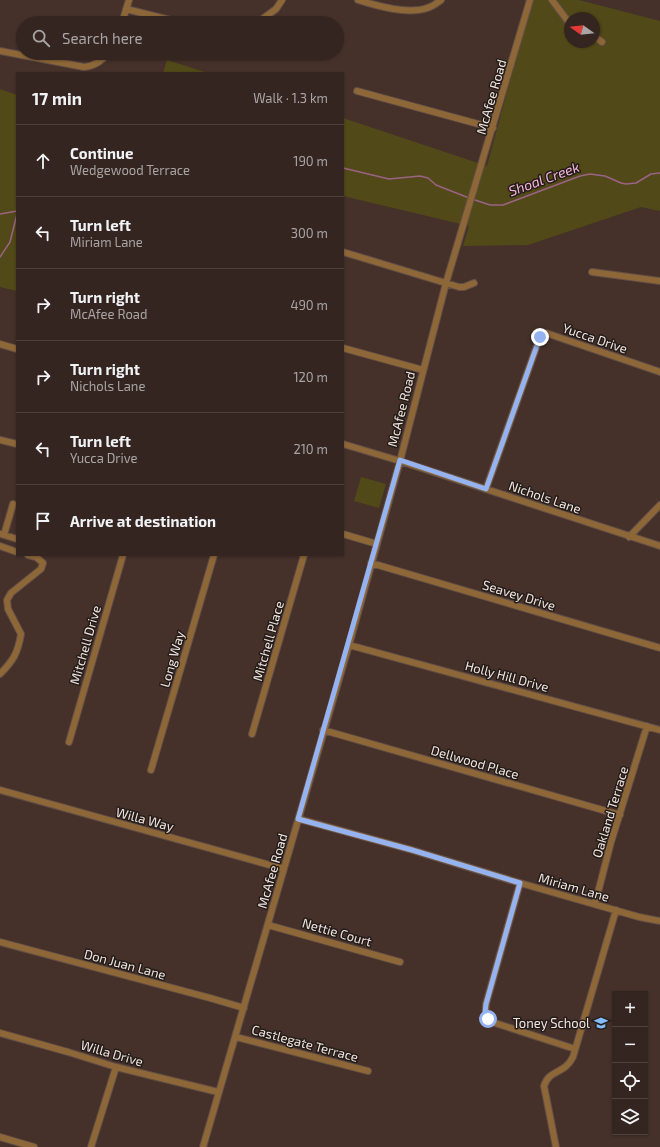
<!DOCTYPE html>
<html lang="en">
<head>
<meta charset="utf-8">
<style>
	:root { --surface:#342520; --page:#3f312d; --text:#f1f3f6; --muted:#a9a5a5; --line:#4e423e }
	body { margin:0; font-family:"Exo 2",sans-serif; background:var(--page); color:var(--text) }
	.controls { position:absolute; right:12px; bottom:12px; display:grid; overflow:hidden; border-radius:0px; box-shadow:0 1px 3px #0004 }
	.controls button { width:36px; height:36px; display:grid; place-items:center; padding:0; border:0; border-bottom:1px solid var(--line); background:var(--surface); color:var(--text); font:20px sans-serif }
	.compass { position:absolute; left:564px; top:12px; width:36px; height:36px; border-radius:50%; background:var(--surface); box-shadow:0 1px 3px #0004; rotate:285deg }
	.stop { position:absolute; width:12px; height:12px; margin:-9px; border:3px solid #95b2f1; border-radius:50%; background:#fff }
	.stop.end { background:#95b2f1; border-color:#fff; box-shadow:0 1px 4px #0008 }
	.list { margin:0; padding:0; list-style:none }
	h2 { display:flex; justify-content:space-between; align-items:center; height:52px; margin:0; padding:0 16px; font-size:17px }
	h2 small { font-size:13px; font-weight:400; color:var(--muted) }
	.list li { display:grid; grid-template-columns:26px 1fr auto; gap:12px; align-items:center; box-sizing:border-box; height:72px; padding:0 16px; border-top:1px solid var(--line) }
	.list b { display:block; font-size:15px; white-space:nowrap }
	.list p { margin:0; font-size:13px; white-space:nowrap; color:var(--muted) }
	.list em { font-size:13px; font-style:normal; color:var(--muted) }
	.icon { flex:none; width:22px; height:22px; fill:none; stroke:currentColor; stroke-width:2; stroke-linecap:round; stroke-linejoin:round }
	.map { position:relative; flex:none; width:660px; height:1147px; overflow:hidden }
	.search { position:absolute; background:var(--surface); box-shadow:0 1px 3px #0004; left:16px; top:16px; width:328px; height:44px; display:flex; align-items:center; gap:10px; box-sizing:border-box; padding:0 14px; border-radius:22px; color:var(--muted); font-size:15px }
	.panel { position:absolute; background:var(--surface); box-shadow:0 1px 3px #0004; left:16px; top:72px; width:328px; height:484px; border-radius:0px }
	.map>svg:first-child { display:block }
</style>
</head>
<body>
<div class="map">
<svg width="660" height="1147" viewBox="0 0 660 1147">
	<rect width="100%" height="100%" fill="#45312a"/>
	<!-- green -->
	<path fill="#514917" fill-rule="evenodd" d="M533 0H579L660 21V211L641 207 528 245 463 246 469 226 343 196V118L487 166 518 51ZM570 18H594V42H570Z
		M167 60 208 73H163Z
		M0 89 17 95V291L0 287Z
		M361 477 386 484 379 508 354 501Z"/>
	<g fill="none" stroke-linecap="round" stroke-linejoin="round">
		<!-- stream -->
		<path stroke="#9a6385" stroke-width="1.5" d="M343 168 389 179 420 176 428 178 436 185 469 198
			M472 199 490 205H503L580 176 590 174 605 176 621 183 626 184 636 183 651 174 660 173
			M0 214 17 211
			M0 257 10 242 17 214"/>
		<!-- minor casing -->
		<g stroke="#614e47" stroke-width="8">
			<path id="minor" d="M358 0C377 6 408 15 427 8 432 7 437 3 441 0
				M552 0 570 24
				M126 9 182 23
				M122 23 129 0
				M257 23 276 9 282 0
				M594 36 602 42
				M0 51 84 67C95 66 101 61 109 53
				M357 91 493 128
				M343 252 459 287H464L474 283
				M592 272 660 281
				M0 344 17 349
				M343 348 423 370
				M0 440 17 444
				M343 444 400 461 660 546
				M486 489 540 337 546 333 660 372
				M1 534 17 539
				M343 534 377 544
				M4 535 13 504
				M629 537 660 505
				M0 546 17 552
				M371 563 660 648
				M349 645 660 730
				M0 674C13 661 18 653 21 634L8 609 7 600 11 593 41 569 43 563 36 557 28 555
				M323 730 620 815
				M252 734 304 555
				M69 742 123 555
				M151 770 214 555
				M0 790 284 869
				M299 819 412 850 520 883 639 917 660 921
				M520 883 486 1004C485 1012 486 1017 492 1022L575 1049
				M595 904 611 842 647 726
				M268 925 400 962
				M0 942 210 998 244 1008
				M0 1033 68 1052 116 1067 218 1092
				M236 1037 368 1071
				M0 1137 34 1147
				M91 1147 116 1067
				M203 1147 349 645 400 461 446 283 530 0
				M556 1147 544 1086C549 1069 564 1075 573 1057L616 910"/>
		</g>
		<!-- minor -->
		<use href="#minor" stroke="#8d6737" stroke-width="6"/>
	</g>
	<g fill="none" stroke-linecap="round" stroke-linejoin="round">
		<!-- route -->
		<path stroke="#95b2f1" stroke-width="5" d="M488 1019 485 1012 486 1004 520 883 412 850 298 819 400 460 486 489 540 337"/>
	</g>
	<!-- icons -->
	<defs>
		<g id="school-bare" transform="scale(1.08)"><path d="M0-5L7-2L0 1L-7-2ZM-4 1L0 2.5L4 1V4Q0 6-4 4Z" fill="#85bbfb" stroke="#241c18" stroke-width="2.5" paint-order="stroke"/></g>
	</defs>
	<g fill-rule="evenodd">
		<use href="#school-bare" x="601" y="1023"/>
	</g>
	<g text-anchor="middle" stroke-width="3" stroke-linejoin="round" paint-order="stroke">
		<!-- street labels -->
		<g font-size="13" fill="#f1e4e0" stroke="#241c18">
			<text transform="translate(491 97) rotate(-74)" y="5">McAfee Road</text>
			<text transform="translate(595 338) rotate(19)" y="5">Yucca Drive</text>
			<text transform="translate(401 409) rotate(-76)" y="5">McAfee Road</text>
			<text transform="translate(545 497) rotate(19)" y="5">Nichols Lane</text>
			<text transform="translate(519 595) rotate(17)" y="5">Seavey Drive</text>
			<text transform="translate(268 641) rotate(-74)" y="5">Mitchell Place</text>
			<text transform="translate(85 645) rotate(-74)" y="5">Mitchell Drive</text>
			<text transform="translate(172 659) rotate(-74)" y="5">Long Way</text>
			<text transform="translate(507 676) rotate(15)" y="5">Holly Hill Drive</text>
			<text transform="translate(475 762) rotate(16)" y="5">Dellwood Place</text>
			<text transform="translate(610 812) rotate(-73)" y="5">Oakland Terrace</text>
			<text transform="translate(145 819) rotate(15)" y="5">Willa Way</text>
			<text transform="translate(272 871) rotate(-74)" y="5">McAfee Road</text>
			<text transform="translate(574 887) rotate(16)" y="5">Miriam Lane</text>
			<text transform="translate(337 932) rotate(16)" y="5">Nettie Court</text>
			<text transform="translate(125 964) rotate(15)" y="5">Don Juan Lane</text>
			<text transform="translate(305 1043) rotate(15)" y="5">Castlegate Terrace</text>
			<text transform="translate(112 1053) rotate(16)" y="5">Willa Drive</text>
		</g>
		<!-- poi labels -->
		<g font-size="13" fill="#f1e4e0" stroke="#241c18" text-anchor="end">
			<text x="590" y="1028">Toney School</text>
		</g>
		<!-- water labels -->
		<g font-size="14" font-style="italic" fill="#f6b6de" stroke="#241c18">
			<text transform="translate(544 179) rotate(-20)" y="5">Shoal Creek</text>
		</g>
	</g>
</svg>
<div class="controls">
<button>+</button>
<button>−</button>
<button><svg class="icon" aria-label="locate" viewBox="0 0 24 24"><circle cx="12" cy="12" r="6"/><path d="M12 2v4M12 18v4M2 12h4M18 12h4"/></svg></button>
<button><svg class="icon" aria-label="layers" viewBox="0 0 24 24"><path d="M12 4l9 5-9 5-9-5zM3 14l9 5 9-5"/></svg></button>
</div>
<svg class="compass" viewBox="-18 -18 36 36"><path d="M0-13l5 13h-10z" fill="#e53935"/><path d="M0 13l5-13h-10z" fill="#a9a5a5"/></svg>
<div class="stop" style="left:488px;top:1019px"></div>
<div class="stop end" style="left:540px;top:337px"></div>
<div class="search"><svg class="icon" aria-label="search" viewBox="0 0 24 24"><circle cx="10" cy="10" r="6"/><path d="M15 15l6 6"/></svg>Search here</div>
<section class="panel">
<h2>17 min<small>Walk · 1.3 km</small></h2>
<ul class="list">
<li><svg class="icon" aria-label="ahead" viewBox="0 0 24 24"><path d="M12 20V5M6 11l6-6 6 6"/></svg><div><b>Continue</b><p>Wedgewood Terrace</p></div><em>190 m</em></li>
<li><svg class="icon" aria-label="left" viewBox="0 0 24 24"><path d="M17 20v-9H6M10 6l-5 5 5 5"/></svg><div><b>Turn left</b><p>Miriam Lane</p></div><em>300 m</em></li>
<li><svg class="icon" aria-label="right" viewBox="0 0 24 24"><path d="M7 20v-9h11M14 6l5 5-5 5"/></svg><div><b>Turn right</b><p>McAfee Road</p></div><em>490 m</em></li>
<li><svg class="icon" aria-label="right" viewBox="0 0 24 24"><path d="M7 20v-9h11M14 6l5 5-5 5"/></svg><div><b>Turn right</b><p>Nichols Lane</p></div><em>120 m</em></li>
<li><svg class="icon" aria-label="left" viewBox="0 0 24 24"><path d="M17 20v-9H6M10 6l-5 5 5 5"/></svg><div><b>Turn left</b><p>Yucca Drive</p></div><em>210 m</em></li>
<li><svg class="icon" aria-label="arrive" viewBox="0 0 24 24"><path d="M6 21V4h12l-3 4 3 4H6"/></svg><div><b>Arrive at destination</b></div></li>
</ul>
</section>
</div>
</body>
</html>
